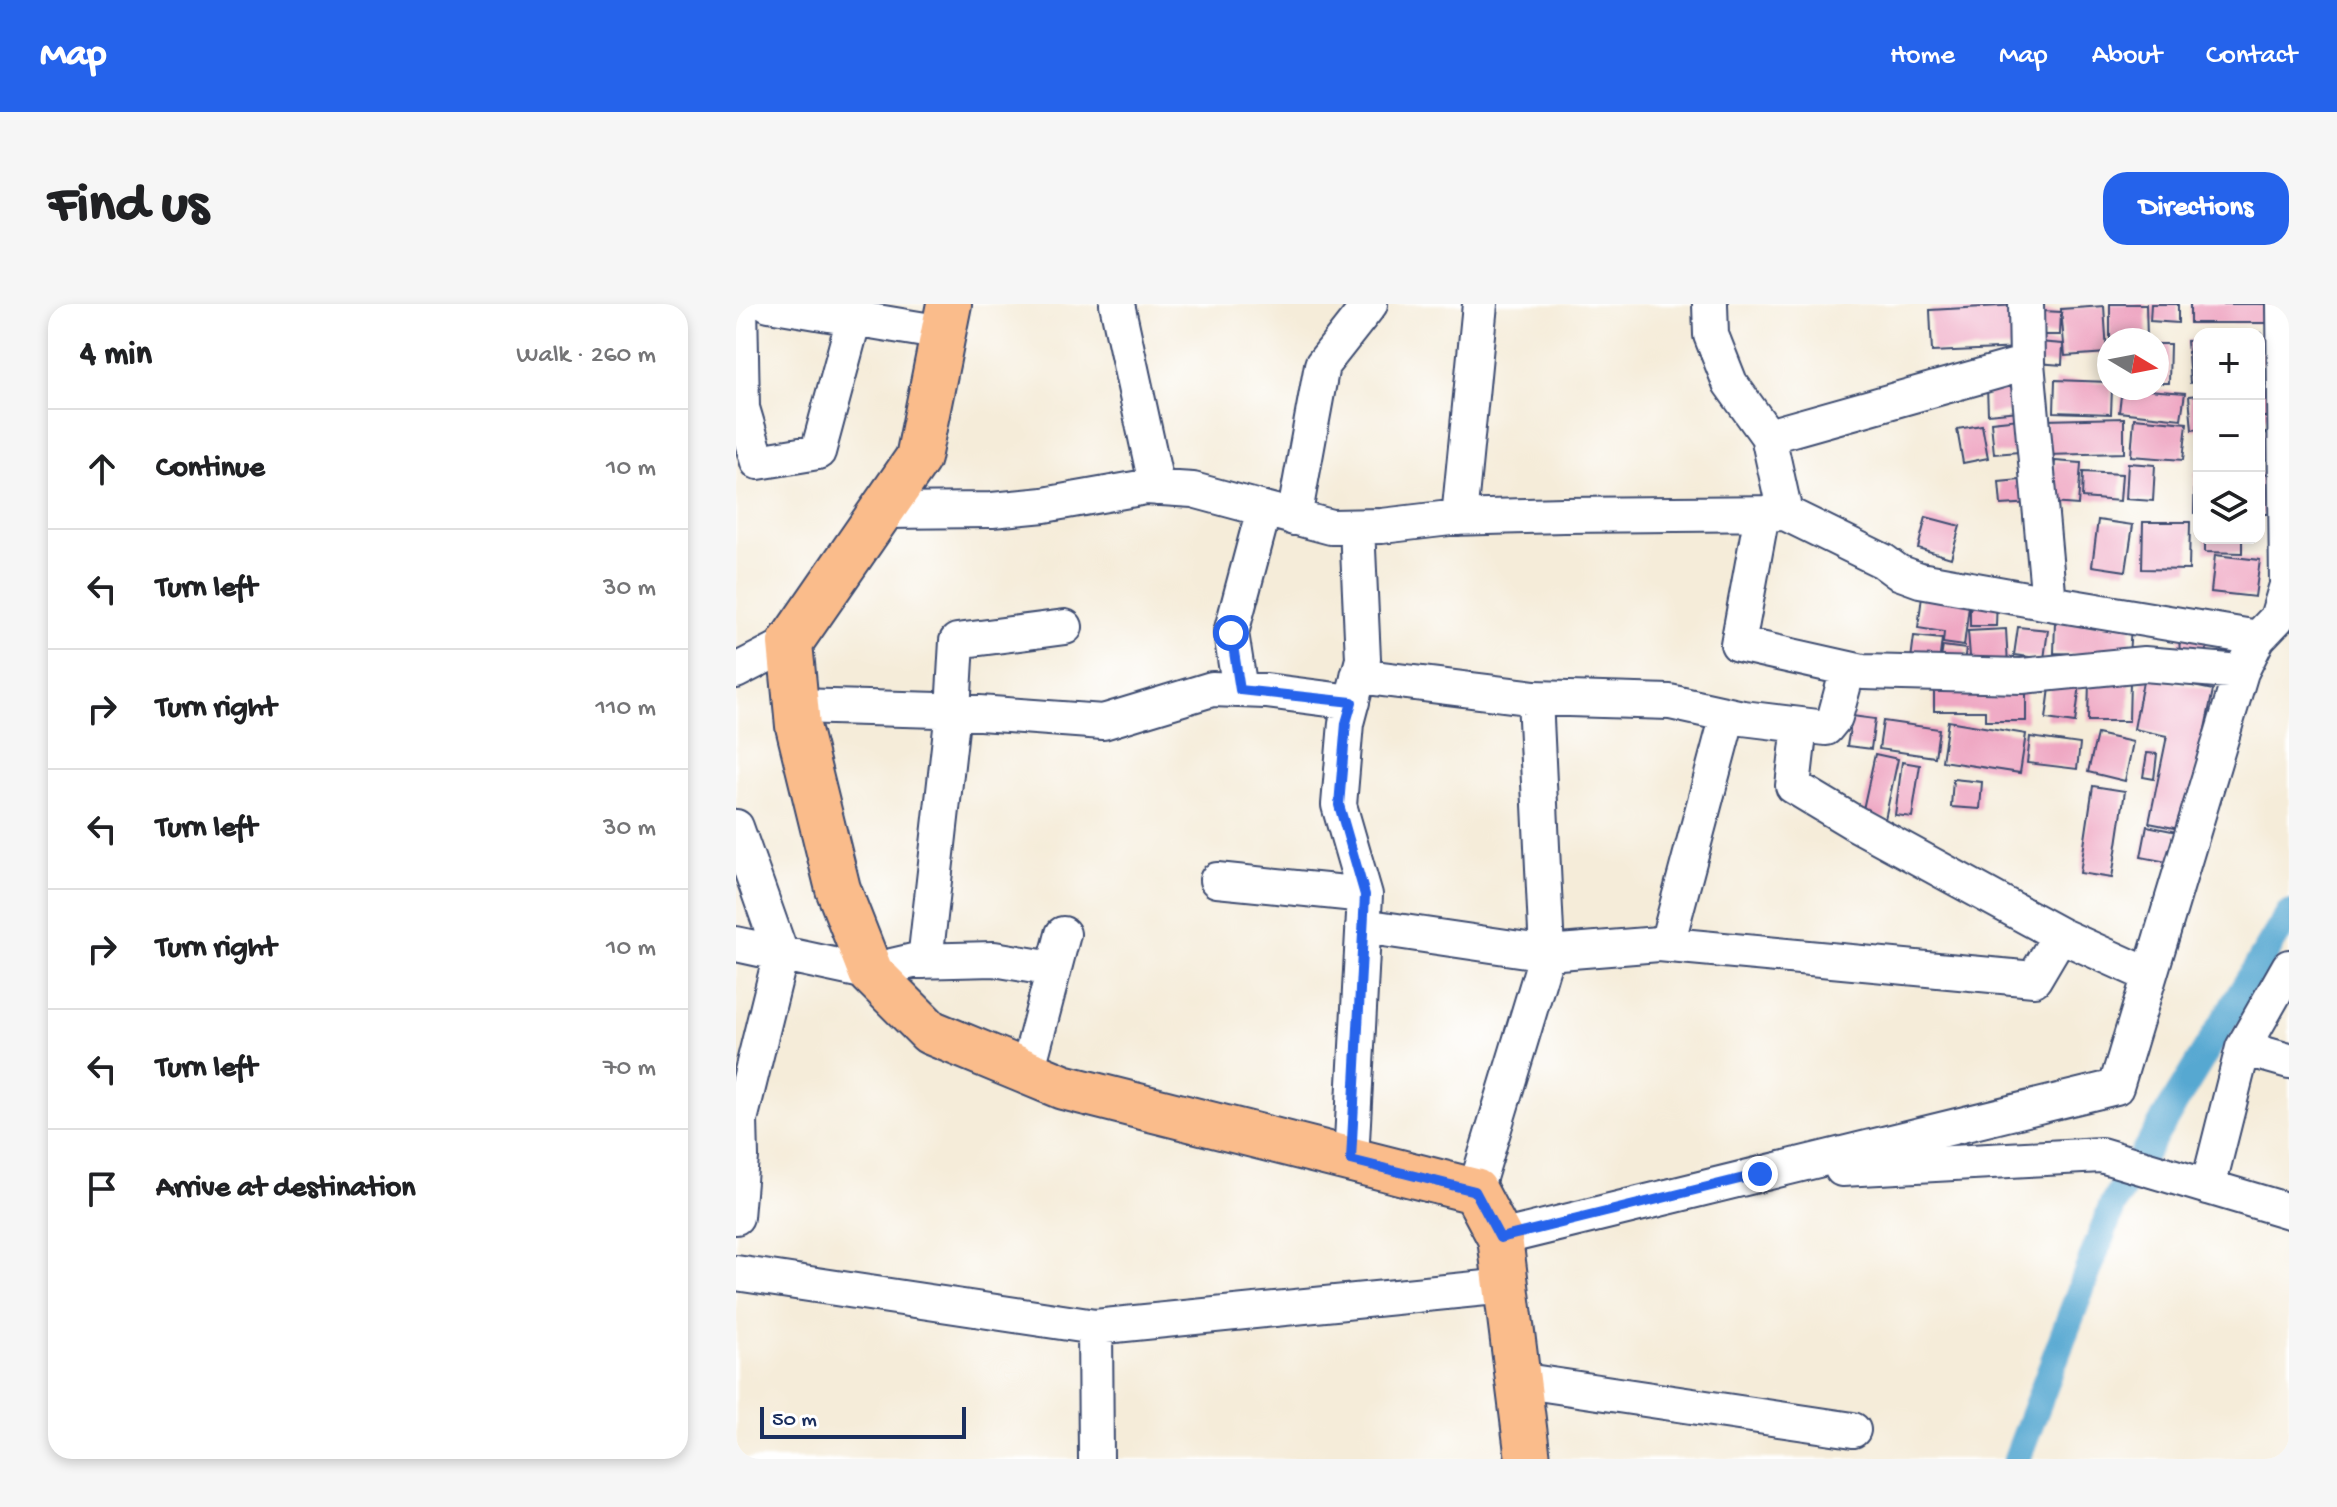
<!DOCTYPE html>
<html lang="en">
<head>
<meta charset="utf-8">
<style>
	:root { --surface:#fff; --page:#f6f6f6; --text:#202124; --muted:#757577; --line:#e0e0e0; --accent:#2563eb }
	body { margin:0; font-family:"Gochi Hand",sans-serif; background:var(--page); color:var(--text) }
	.controls { position:absolute; right:24px; top:24px; display:grid; overflow:hidden; border-radius:16px; box-shadow:0 4px 12px #0003 }
	.controls button { width:72px; height:72px; display:grid; place-items:center; padding:0; border:0; border-bottom:2px solid var(--line); background:var(--surface); color:var(--text); font:40px sans-serif }
	.compass { position:absolute; left:1361px; top:24px; width:72px; height:72px; border-radius:50%; background:var(--surface); box-shadow:0 4px 12px #0003; rotate:100deg }
	.scale { position:absolute; left:24px; bottom:20px; width:206px; box-sizing:border-box; padding-left:8px; border:4px solid #1b2f5e; border-top:0; font-size:22px; line-height:28px; white-space:nowrap; color:#1b2f5e; -webkit-text-stroke:6px #fff; paint-order:stroke }
	.stop { position:absolute; width:24px; height:24px; margin:-18px; border:6px solid #2563eb; border-radius:50%; background:#fff }
	.stop.end { background:#2563eb; border-color:#fff; box-shadow:0 2px 8px #0008 }
	.list { margin:0; padding:0; list-style:none }
	h2 { display:flex; justify-content:space-between; align-items:center; height:104px; margin:0; padding:0 32px; font-size:34px }
	h2 small { font-size:26px; font-weight:400; color:var(--muted) }
	.list li { display:grid; grid-template-columns:52px 1fr auto; gap:24px; align-items:center; box-sizing:border-box; height:120px; padding:0 32px; border-top:2px solid var(--line) }
	.list b { display:block; font-size:30px; white-space:nowrap }
	.list em { font-size:26px; font-style:normal; color:var(--muted) }
	.icon { flex:none; width:44px; height:44px; fill:none; stroke:currentColor; stroke-width:2; stroke-linecap:round; stroke-linejoin:round }
	.map { position:relative; flex:none; width:1553px; height:1155px; overflow:hidden; border-radius:24px }
	header { display:flex; align-items:center; gap:48px; box-sizing:border-box; height:112px; padding:0 40px; background:var(--accent); color:#fff }
	header strong { font-size:38px }
	nav { display:flex; gap:44px; margin-inline-start:auto; font-size:28px }
	.intro { display:flex; align-items:center; justify-content:space-between; box-sizing:border-box; height:192px; padding:0 48px }
	h1 { margin:0; font-size:56px }
	.button { padding:20px 36px; border-radius:24px; background:var(--accent); color:#fff; font-size:28px; font-weight:700 }
	main { display:flex; gap:48px; padding:0 48px }
	aside { flex:1; background:var(--surface); border-radius:24px; box-shadow:0 4px 12px #0003 }
	.map>svg:first-child { display:block }
</style>
</head>
<body>
<header>
<strong>Map</strong>
<nav><a>Home</a><a>Map</a><a>About</a><a>Contact</a></nav>
</header>
<div class="intro"><h1>Find us</h1><a class="button">Directions</a></div>
<main>
<aside>
<h2>4 min<small>Walk · 260 m</small></h2>
<ul class="list">
<li><svg class="icon" aria-label="ahead" viewBox="0 0 24 24"><path d="M12 20V5M6 11l6-6 6 6"/></svg><div><b>Continue</b></div><em>10 m</em></li>
<li><svg class="icon" aria-label="left" viewBox="0 0 24 24"><path d="M17 20v-9H6M10 6l-5 5 5 5"/></svg><div><b>Turn left</b></div><em>30 m</em></li>
<li><svg class="icon" aria-label="right" viewBox="0 0 24 24"><path d="M7 20v-9h11M14 6l5 5-5 5"/></svg><div><b>Turn right</b></div><em>110 m</em></li>
<li><svg class="icon" aria-label="left" viewBox="0 0 24 24"><path d="M17 20v-9H6M10 6l-5 5 5 5"/></svg><div><b>Turn left</b></div><em>30 m</em></li>
<li><svg class="icon" aria-label="right" viewBox="0 0 24 24"><path d="M7 20v-9h11M14 6l5 5-5 5"/></svg><div><b>Turn right</b></div><em>10 m</em></li>
<li><svg class="icon" aria-label="left" viewBox="0 0 24 24"><path d="M17 20v-9H6M10 6l-5 5 5 5"/></svg><div><b>Turn left</b></div><em>70 m</em></li>
<li><svg class="icon" aria-label="arrive" viewBox="0 0 24 24"><path d="M6 21V4h12l-3 4 3 4H6"/></svg><div><b>Arrive at destination</b></div></li>
</ul>
</aside>
<div class="map">
<svg width="1553" height="1155" viewBox="0 0 1553 1155">
	<rect width="100%" height="100%" fill="#fff"/>
	<filter id="ink" filterUnits="userSpaceOnUse"><feTurbulence type="fractalNoise" baseFrequency=".0125" numOctaves="2"/><feDisplacementMap in="SourceGraphic" scale="16" xChannelSelector="R" yChannelSelector="G"/><feConvolveMatrix kernelMatrix="1 2 1 2 8 2 1 2 1" color-interpolation-filters="sRGB"/></filter>
	<filter id="wash" filterUnits="userSpaceOnUse"><feTurbulence type="fractalNoise" baseFrequency=".006" numOctaves="4" result="noise"/><feDisplacementMap in="SourceGraphic" scale="32" xChannelSelector="R" yChannelSelector="G"/><feGaussianBlur stdDeviation="1.8" result="paint"/><feColorMatrix in="noise" values="0 0 0 0 0 0 0 0 0 0 0 0 0 0 0 0 0 1.4 0 .05"/><feComposite in="paint" operator="in"/></filter>
	<g filter="url(#wash)">
		<rect width="100%" height="100%" fill="#f5ecd9"/>
		<g fill="none" stroke-linecap="round" stroke-linejoin="round">
			<!-- canal -->
			<path stroke="#56a8d1" stroke-width="28" d="M1281 1155 1377 900 1553 610"/>
		</g>
		<g id="blocks">
			<!-- building -->
			<path fill="#efa7c3" d="M1374 0H1410L1411 34 1374 35Z
				M1415 0H1442V19L1414 17Z
				M1454 0H1536V19H1454Z
				M1283 1 1285 44 1196 48 1194 6Z
				M1368 2 1371 49 1329 52 1325 5Z
				M1307 7 1325 8 1324 31H1306Z
				M1523 29H1525L1527 59H1523Z
				M1463 36V78L1454 79 1451 37Z
				M1302 38 1327 40 1326 61 1301 59Z
				M1421 40H1434L1433 79H1421Z
				M1319 76 1373 78V84H1376L1375 110 1318 108Z
				M1535 80 1536 113H1523V81Z
				M1281 81 1283 107 1252 110 1251 83Z
				M1386 84 1449 89 1445 115 1383 108Z
				M1463 91V125L1456 126 1453 92Z
				M1293 114 1296 147 1258 150 1255 118Z
				M1388 114V149L1310 151V116Z
				M1398 114 1451 119 1447 156 1395 152Z
				M1246 121 1252 154 1227 159 1221 125Z
				M1523 128 1536 130 1533 156 1523 155Z
				M1319 157 1345 159 1342 201 1315 199Z
				M1392 159 1419 161 1417 197 1390 195Z
				M1347 168 1386 170 1384 197 1346 194Z
				M1459 168H1463V209H1458Z
				M1523 169 1535 170 1534 210H1523Z
				M1295 175 1297 199 1265 201 1263 178Z
				M1190 213 1224 222 1215 254 1182 244Z
				M1362 216 1397 221 1390 267 1356 262Z
				M1407 218H1454L1453 266 1406 265Z
				M1469 234H1506V249L1469 248Z
				M1479 251 1524 256 1519 293 1475 288Z
				M1187 284 1261 293 1260 322H1234V294L1228 342 1207 339 1208 328 1182 324Z
				M1319 318 1395 321 1393 352 1318 349Z
				M1282 323 1312 326 1308 355 1278 351Z
				M1270 325 1272 362 1235 365 1232 327Z
				M1178 332 1206 335 1202 367 1174 363Z
				M1470 332 1471 349 1444 350 1443 333Z
				M1207 342 1230 345 1227 364 1204 361Z
				M1408 372 1477 386 1448 526 1413 519 1431 432 1398 425Z
				M1315 376 1344 380 1339 419 1310 415Z
				M1353 376 1394 377 1393 417H1352Z
				M1198 380H1290V417H1249V407H1198Z
				M1116 412 1139 415 1135 445 1111 442Z
				M1147 417 1203 425 1199 453 1143 445Z
				M1212 417 1290 430 1284 469 1206 457Z
				M1361 430 1397 438 1389 477 1352 468Z
				M1294 433 1344 440 1341 465 1291 459Z
				M1411 449 1421 450 1418 475 1407 473Z
				M1139 450 1162 455 1149 515 1126 510Z
				M1166 458 1184 461 1176 513 1159 511Z
				M1217 475 1246 478 1244 505 1215 503Z
				M1357 482 1389 487 1376 574 1344 569Z
				M1411 522 1441 528 1436 559 1405 553Z"/>
		</g>
	</g>
	<g filter="url(#ink)">
		<use href="#blocks" fill-opacity="0" stroke="#3c4b70" stroke-width="2"/>
		<g fill="none" stroke-linecap="round" stroke-linejoin="round">
			<!-- minor casing -->
			<g stroke="#3c4b70" stroke-width="38">
				<path id="minor" d="M4 0 6 104 22 158 82 148 118 14
					M33 0 207 29
					M381 0 421 184
					M974 0 975 31 994 79 1032 132 1049 209
					M1290 0 1291 59 1313 299 1522 334
					M1032 132 1291 59
					M146 207 256 206 308 201 410 183 457 186 595 223 646 222 714 214 828 211 1049 209 1147 257 1162 268 1184 276 1313 299
					M1026 210 1002 340 1127 368 1286 372 1408 360 1505 368
					M558 214 586 61 634 0
					M723 214 744 0
					M0 367 54 339
					M622 372 799 394 934 398 1007 414 1090 424 1099 413 1112 365
					M504 386 495 329 528 205
					M60 402 203 406 367 418 476 385 530 387 616 398
					M1064 421 1057 482 1117 518 1324 631
					M0 523 45 650 4 816 5 853 0 913
					M481 576 629 591
					M627 622 811 649 923 640 1298 675 1324 631 1413 671
					M0 640 135 669
					M931 640 992 411
					M189 657 217 407 221 337 329 323
					M134 667 177 657 258 655 317 665
					M1507 744 1553 757
					M291 768 327 630
					M615 856 629 591 603 501 610 419 627 355 621 223
					M1106 865 1365 851 1553 907
					M1472 883 1507 744 1553 663
					M739 887 811 649 799 394
					M764 934 1380 783 1505 368 1522 334 1541 314 1551 281 1548 0
					M0 969 359 1023 770 982
					M359 1023 360 1155
					M782 1076 1117 1126"/>
			</g>
			<!-- major casing -->
			<g stroke="#3c4b70" stroke-width="48">
				<path id="major" d="M213 0 182 154 54 339 62 422 102 585 135 669 194 728 327 783 739 887 764 934 792 1155"/>
			</g>
			<!-- minor -->
			<use href="#minor" stroke="#fff" stroke-width="34"/>
			<!-- major -->
			<use href="#major" stroke="#fabc8b" stroke-width="44"/>
		</g>
	</g>
	<g fill="none" stroke-linecap="round" stroke-linejoin="round" filter="url(#ink)">
		<!-- route -->
		<path stroke="#2563eb" stroke-width="10" d="M495 329 504 386 616 398 610 419 603 501 629 591 615 856 739 887 764 934 1024 870"/>
	</g>
</svg>
<div class="controls">
<button>+</button>
<button>−</button>
<button><svg class="icon" aria-label="layers" viewBox="0 0 24 24"><path d="M12 4l9 5-9 5-9-5zM3 14l9 5 9-5"/></svg></button>
</div>
<svg class="compass" viewBox="-18 -18 36 36"><path d="M0-13l5 13h-10z" fill="#e53935"/><path d="M0 13l5-13h-10z" fill="#757577"/></svg>
<div class="scale">50 m</div>
<div class="stop" style="left:495px;top:329px"></div>
<div class="stop end" style="left:1024px;top:870px"></div>
</div>
</main>
</body>
</html>
